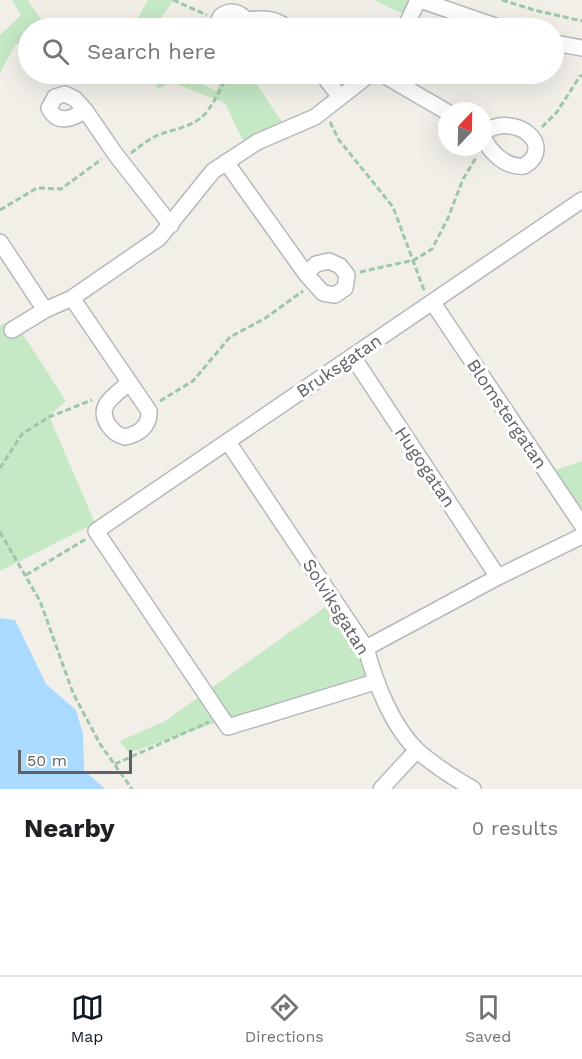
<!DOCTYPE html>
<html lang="en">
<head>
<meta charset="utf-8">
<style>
	:root { --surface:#fff; --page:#f6f6f6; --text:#202124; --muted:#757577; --line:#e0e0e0; --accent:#111827 }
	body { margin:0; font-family:"Work Sans",sans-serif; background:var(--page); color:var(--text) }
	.compass { position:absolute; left:438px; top:102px; width:54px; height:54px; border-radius:50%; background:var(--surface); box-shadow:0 6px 24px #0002; rotate:22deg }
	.scale { position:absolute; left:18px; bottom:15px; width:114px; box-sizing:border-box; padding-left:6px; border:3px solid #5f6368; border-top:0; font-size:16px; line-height:21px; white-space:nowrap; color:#5f6368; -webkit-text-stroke:4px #fff; paint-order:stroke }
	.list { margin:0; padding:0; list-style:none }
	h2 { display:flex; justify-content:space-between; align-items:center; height:78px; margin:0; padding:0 24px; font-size:26px }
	h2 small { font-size:20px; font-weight:400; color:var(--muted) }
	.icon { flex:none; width:33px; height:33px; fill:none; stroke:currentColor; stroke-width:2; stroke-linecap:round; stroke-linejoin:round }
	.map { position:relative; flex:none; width:582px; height:789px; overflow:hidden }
	.search { position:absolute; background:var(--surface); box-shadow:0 6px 24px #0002; left:18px; right:18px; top:18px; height:66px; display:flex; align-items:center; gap:15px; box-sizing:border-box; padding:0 21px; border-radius:33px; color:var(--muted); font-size:22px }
	.sheet { height:186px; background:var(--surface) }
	nav { display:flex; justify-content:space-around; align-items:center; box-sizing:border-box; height:84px; border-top:2px solid var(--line); background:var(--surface); font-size:16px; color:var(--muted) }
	nav a { display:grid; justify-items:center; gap:3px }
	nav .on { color:var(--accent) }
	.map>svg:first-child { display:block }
</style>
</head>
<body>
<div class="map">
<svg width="582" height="789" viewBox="0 0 582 789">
	<rect width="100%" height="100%" fill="#f1efe8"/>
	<!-- green -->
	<path fill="#c5e8c5" d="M12 0H28L44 24 97 28H28V41L15 45 0 73V35L21 15Z
		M148 0H174L155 26 156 28H124L138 18Z
		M374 0H420L410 17Z
		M150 74H182L216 91 224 74H250L286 128 245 145 225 103 172 82 158 89Z
		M13 319 66 401 49 416 95 523 0 571V326Z
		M582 461V509L550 472Z
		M341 596 372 641 377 674 228 718 129 753 120 741 165 721Z"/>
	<!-- water -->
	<path fill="#aadaff" d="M0 618 15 620 46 684 76 710 83 734 84 770 105 789H0Z"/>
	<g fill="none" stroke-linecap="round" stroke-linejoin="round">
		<!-- minor casing -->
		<g stroke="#b5b8bc" stroke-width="18">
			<path id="minor" d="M420 0 501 28
				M247 20C263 18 275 18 287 28
				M215 28 221 16C231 9 239 12 247 20V28
				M405 28 418 0
				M554 43 582 48
				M322 74 340 97
				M382 74 447 112
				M85 110 75 99 65 94 55 97 49 108C57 125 73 119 85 110L116 155 171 225
				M483 133C515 110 557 146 524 166 506 168 489 152 483 136
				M226 162 306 274
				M0 242 45 310
				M329 261 340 266 347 275 345 288 335 295 323 293 306 274 316 264Z
				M72 298 149 411C150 426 139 434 125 437 117 435 114 432 109 426 95 406 114 396 129 383
				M433 303 582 525
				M12 330 45 310 72 298 159 238 213 171 257 142 315 117 370 74
				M353 357 498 577
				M228 442 366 648C375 682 392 727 419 752 435 766 454 778 473 789
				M366 648 498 577 582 536
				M375 682 228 727 96 531 582 200
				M381 789 417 750"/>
		</g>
		<!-- path -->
		<path stroke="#9cc7a9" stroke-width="3" stroke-dasharray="6 3" stroke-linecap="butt" d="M173 0 207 15
			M502 0 534 10 582 21
			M330 122 339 140 393 207 424 290
			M542 127 557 112 580 76H582
			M131 153C139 147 149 139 158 135 174 129 193 127 205 114 215 102 221 88 228 74
			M0 210 37 188 61 189 102 159
			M360 272 414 260 432 249 448 218 463 179 477 156
			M160 401 193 381 230 337 264 319 303 291
			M0 468 22 434 49 417 92 400
			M0 532 40 601 73 693 100 744 132 789
			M26 575 86 539
			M115 764 209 722"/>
		<!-- minor -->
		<use href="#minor" stroke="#fff" stroke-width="15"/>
	</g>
	<g text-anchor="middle" stroke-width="6" stroke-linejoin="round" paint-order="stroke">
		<!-- street labels -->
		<g font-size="18" fill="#5f6368" stroke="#fff">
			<text transform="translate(339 366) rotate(-34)" y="6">Bruksgatan</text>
			<text transform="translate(507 414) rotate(56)" y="6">Blomstergatan</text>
			<text transform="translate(425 467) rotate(56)" y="6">Hugogatan</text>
			<text transform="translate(336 607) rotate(58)" y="6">Solviksgatan</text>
		</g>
	</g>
</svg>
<svg class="compass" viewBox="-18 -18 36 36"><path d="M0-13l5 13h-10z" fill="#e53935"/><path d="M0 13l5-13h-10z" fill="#757577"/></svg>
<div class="scale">50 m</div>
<div class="search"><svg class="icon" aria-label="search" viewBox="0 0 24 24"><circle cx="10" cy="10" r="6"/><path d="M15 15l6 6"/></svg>Search here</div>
</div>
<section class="sheet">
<h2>Nearby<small>0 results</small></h2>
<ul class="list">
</ul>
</section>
<nav>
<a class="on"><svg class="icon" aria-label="map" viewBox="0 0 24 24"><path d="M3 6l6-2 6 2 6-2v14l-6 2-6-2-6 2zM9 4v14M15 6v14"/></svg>Map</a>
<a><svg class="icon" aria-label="directions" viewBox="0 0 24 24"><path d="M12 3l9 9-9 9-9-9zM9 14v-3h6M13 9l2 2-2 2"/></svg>Directions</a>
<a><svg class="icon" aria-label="saved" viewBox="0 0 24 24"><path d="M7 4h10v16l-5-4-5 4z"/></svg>Saved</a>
</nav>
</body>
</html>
